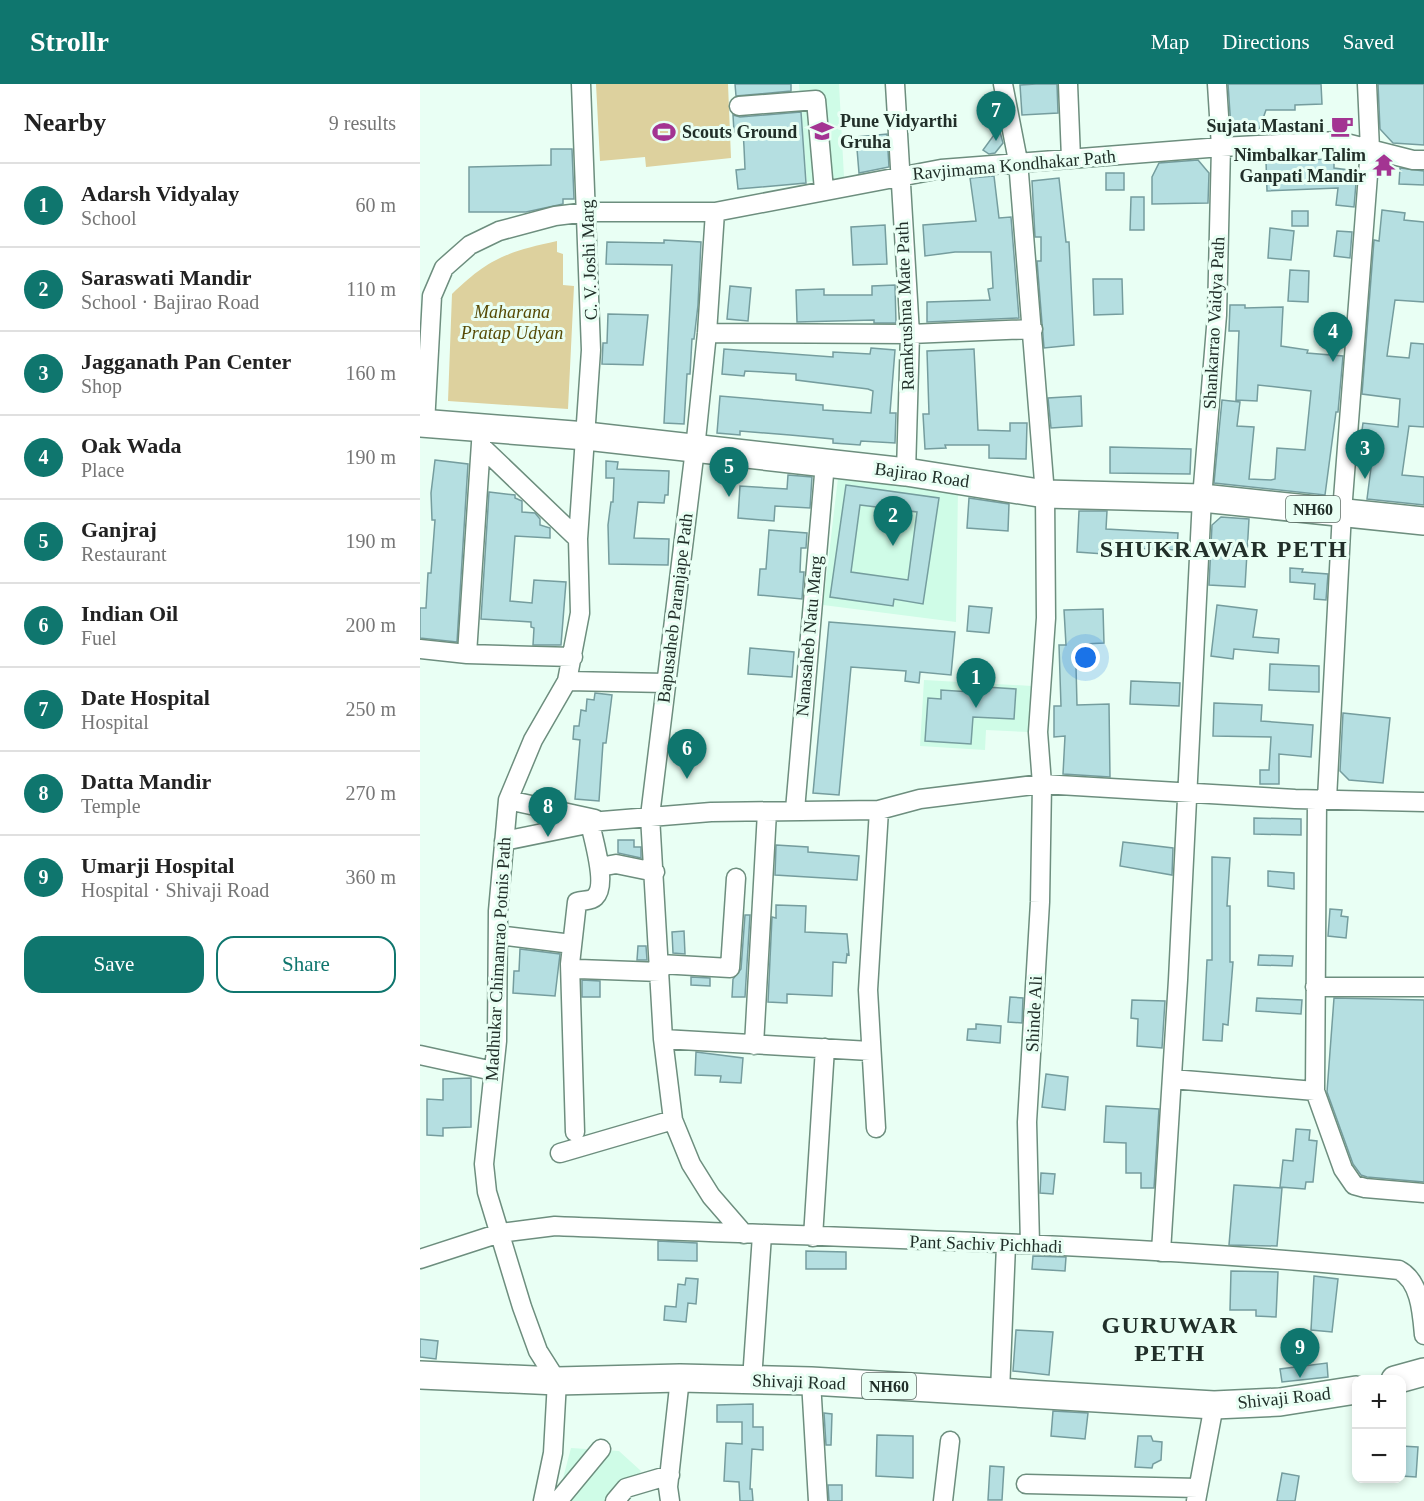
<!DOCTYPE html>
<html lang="en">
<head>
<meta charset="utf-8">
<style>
	:root { --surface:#fff; --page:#f2f2f2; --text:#222; --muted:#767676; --line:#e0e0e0; --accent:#0f766e }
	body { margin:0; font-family:"Times New Roman",serif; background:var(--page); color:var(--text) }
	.controls { position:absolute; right:18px; bottom:18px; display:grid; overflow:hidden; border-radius:12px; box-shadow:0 3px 9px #0003 }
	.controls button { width:54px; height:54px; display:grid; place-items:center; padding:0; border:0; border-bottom:2px solid var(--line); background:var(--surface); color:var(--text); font:30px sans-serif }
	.you { position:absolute; left:666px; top:574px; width:21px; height:21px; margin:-15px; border:4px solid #fff; border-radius:50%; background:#1a73e8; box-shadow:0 0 0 9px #1a73e833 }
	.badge { display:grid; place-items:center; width:39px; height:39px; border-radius:50%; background:var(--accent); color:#fff; font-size:20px; font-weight:700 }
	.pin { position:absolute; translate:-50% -50px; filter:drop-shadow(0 2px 3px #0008) }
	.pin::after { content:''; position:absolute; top:32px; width:21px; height:18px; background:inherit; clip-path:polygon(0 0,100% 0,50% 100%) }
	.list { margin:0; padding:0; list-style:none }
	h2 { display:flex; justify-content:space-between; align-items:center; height:78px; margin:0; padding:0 24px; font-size:26px }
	h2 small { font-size:20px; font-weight:400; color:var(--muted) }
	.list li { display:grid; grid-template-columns:39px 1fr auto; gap:18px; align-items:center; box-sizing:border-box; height:84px; padding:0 24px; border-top:2px solid var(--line) }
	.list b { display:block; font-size:22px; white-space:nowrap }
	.list p { margin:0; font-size:20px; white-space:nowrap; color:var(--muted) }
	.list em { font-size:20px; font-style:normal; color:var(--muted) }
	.actions { display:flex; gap:12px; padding:18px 24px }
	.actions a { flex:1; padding:14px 0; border:2px solid var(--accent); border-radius:18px; text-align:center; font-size:21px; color:var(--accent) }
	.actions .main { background:var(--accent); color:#fff }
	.map { position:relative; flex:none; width:1004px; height:1417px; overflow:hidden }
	header { display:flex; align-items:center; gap:36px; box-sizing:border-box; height:84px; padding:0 30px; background:var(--accent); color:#fff }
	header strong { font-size:28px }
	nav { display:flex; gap:33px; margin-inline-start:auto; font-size:21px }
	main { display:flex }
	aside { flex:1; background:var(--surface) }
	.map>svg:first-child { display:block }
</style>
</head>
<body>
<header>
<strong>Strollr</strong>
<nav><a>Map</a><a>Directions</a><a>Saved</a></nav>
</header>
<main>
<aside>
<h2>Nearby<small>9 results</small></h2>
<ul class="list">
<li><span class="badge">1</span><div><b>Adarsh Vidyalay</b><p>School</p></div><em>60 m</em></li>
<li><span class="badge">2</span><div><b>Saraswati Mandir</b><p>School · Bajirao Road</p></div><em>110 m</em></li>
<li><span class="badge">3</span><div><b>Jagganath Pan Center</b><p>Shop</p></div><em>160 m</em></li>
<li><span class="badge">4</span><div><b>Oak Wada</b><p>Place</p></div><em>190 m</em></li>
<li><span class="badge">5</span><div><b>Ganjraj</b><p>Restaurant</p></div><em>190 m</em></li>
<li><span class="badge">6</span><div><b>Indian Oil</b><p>Fuel</p></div><em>200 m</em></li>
<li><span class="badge">7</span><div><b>Date Hospital</b><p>Hospital</p></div><em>250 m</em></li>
<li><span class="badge">8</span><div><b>Datta Mandir</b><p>Temple</p></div><em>270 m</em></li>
<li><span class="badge">9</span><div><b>Umarji Hospital</b><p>Hospital · Shivaji Road</p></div><em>360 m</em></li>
</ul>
<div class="actions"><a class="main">Save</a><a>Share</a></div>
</aside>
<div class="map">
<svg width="1004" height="1417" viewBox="0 0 1004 1417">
	<rect width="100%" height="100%" fill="#e9fff4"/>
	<!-- built -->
	<path fill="#cffce7" d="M379 0H419L424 93 387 98Z
		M418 394 538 403 536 538 403 521Z
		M504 596 612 602 609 648 566 646 565 666 500 662Z
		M151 1364 199 1367 221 1387 203 1417H137Z"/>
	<!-- green -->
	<path fill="#ddd19e" d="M176 0H308L311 74 226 83 225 73 180 77Z
		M137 157V168L143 170V201L154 202 148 325 28 317 32 210C69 174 87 168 137 157Z"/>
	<!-- building -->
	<path fill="#b5dfe1" stroke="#759d9e" stroke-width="1.5" fill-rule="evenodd" d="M315 0H371V7L316 12Z
		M616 0H637L638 29 602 31 600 1Z
		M808 0H901L902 20 875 21V26H846L839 46 811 44Z
		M958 0H1004V61L973 59 960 45Z
		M381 28 386 99 318 105 316 86 325 85 324 63 323 47 314 48 313 31 320 33Z
		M579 44 583 59 575 69 569 70 563 66Z
		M467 50 469 83 439 89 436 53Z
		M131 65H152L154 115H143V120L106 128H49V83L131 81Z
		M914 75V84L937 87 934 123 916 121 918 104 847 107 846 77Z
		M778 76 789 89 788 119 732 120V93L739 79Z
		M980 84 1004 87V101L979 100Z
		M686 89H704V106H686Z
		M574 92 579 134 591 133 599 234 507 238V218L570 216 568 205 573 204 571 168H535L505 172 503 141 556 137 550 94Z
		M639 94 646 158H649L654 261 624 264 617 177H621V153H615L612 97Z
		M711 113H724V146H710Z
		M962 126 985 129 984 136 1004 138V218L975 216 967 272 989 274 991 259 1004 260V343L989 342 982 391 1004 393V421L947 415 952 376 938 374 943 339 978 343 980 315 942 310 954 156 959 157Z
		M872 127H888V142H872Z
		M465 141 467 180 433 181 431 143Z
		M850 144 874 147 871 176 848 174Z
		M917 147 932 148 930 174 914 172Z
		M244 156 281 158 278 221 274 255H272L270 290H267L264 340 244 339 252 181 186 180 187 158 244 159Z
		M870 186 889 187 888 218 868 217Z
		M673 195H702L703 230 674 231Z
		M475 201 476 239H454V236L377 238 376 206 404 205V211H452V202Z
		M310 202 331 204 328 237 307 235Z
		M810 221H825V224L863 223 861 262 888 266 887 269 923 272 918 328H916L905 411 794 399 802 316 820 318 817 342 834 343 829 395 851 396 855 395 857 364 885 366 891 307 838 301 837 317 816 316 819 247H809Z
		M188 230 228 231 223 281 182 280 183 259H187Z
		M451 264 475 266 470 329H476L475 359 441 357 440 361 413 359V355L370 351 320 347V351L297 349 300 312 403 321V326L451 329 453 307 448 305 376 296V290L325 287 324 292 302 290 304 265 413 273V268L450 270Z
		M554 265 558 346 590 347V339H607L606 375 569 374V361H525L526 364 505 365 503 330H509L507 267Z
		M661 312 662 342 631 344 628 314Z
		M690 363 771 365 770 390 690 389Z
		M15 376 48 380 37 558 0 554V524H6L8 489H11L15 436H12L11 409Z
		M186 377 198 378 197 385 249 387 248 411H245L244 419 218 418 214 454 249 455 248 481 189 480 188 441 191 418H193L194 394H186Z
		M368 391 392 393 390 424 355 422 354 437 318 434 320 402 367 405Z
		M426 401 519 414 503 520 474 515 473 522 410 513ZM440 421 497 428 488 496 431 488Z
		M69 408 95 411V414L102 417V428L115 429 120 435V441L130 444V454L95 452 90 517 112 519 114 496 146 498 141 561H113L114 544 111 543V538L61 535Z
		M549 414 589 420 588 447 547 444Z
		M659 427H687L686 445 758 449 757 466 685 463 684 470 657 468Z
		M801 433 829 435 825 503 789 501 792 441Z
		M349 446 387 449 386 464H381L380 488H384L382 515 338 511 340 485H346Z
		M870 484 883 485 882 488 908 490 906 516 894 515 895 500 870 498Z
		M797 521 837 526 833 553 859 555 858 569 814 565 813 575 791 572Z
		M549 522 572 524 569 549 547 547Z
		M683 525 684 559 664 560 665 581 656 582 657 621 689 620 690 693 643 690 645 652 634 653V622H641L639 561H646L644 526Z
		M409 538 535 548 531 591 500 588 499 599 485 597 486 587 431 583 419 711 393 709Z
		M330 564 374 568 372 593 328 590Z
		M850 580 899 582V608L849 606Z
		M711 597 760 599 759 622 710 620Z
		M551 602 596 605 594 635 553 633 551 660 505 657 508 614 521 615V606L551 608Z
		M175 609 192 611 186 659H183L179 717 155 715 160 656 153 655 154 642H159L161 626 166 627 167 615 174 616Z
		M794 619 842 621 841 637 893 641 891 673 859 670V700H840V686H849L851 653 793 652Z
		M923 629 970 634 963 699 929 696 920 687Z
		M834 734 881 735V751L834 750Z
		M198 756H214V763H221V774L198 769Z
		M703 758 753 764 752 791 700 782Z
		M356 761 388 763V768L439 772 437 796 355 791Z
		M792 773 810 774 807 822H810V878H813L808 941 803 940 802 957 783 956 787 876H792Z
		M848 787 874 789V805L848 802Z
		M356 821 386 822 385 848 427 850 429 871 427 870 426 879 413 878 412 912 367 910V919L348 918 352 833 356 834Z
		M910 825 922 826 921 832 928 833 926 854 908 852Z
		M325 831H330L325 913H312L313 895 321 885Z
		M264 847 265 870 253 869 252 848Z
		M218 862H226L227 876H217Z
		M100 865 140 870 135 912 93 909 94 887H99Z
		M839 871 873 872 872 882 838 881Z
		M271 893 290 894V902L271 901Z
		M162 896 180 897V913H162Z
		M590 913 603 914 602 939 588 938Z
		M837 914 882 916 881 930 836 927Z
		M914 914 1004 916V1098L947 1093 941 1091 933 1080 907 1008Z
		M712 916 745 917 742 964 717 962 718 935 711 934Z
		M556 940 581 942 580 959 547 956 548 945H556Z
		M276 968 323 974 321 999 300 998 301 992 275 991Z
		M626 990 648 993 645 1026 622 1023Z
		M51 994V1043L23 1044V1052L7 1051V1015L23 1016V995Z
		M686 1022 739 1025 734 1104H721V1089H706V1059L684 1058Z
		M876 1045 890 1046 889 1056 897 1057 893 1098H886L885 1105 860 1103 863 1076 873 1077Z
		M621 1089 635 1090 633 1110 620 1109Z
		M814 1101 862 1104 857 1162 809 1161Z
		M238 1157 277 1159V1177L238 1176Z
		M386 1167 426 1168V1185H386Z
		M613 1172 646 1173 645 1187 612 1185Z
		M811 1187 858 1188 856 1233 836 1232V1226H810Z
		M894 1192 918 1195 912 1248 891 1246Z
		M266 1194 278 1195 276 1220 268 1219 266 1238 244 1236 245 1222 256 1223 258 1200 265 1201Z
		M596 1246 633 1248 629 1291 593 1287Z
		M0 1255 18 1257 16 1275 0 1273Z
		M907 1279 908 1293 862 1298 860 1285Z
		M333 1320V1343H343V1366L332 1365 330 1405H332L333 1417H320L319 1398 304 1397 306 1359 322 1360V1338H297V1321Z
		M633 1327 668 1329 665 1355 631 1352Z
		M404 1329 412 1330 411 1361H406Z
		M457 1351 493 1352V1394L456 1392Z
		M718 1352H731L733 1357 742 1358 741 1376 733 1380 732 1384 715 1383Z
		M981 1362 998 1363 996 1393 981 1392Z
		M570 1382 584 1383 582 1416H568Z
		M862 1389 879 1392 875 1417H857Z
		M408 1401H422V1417H409Z"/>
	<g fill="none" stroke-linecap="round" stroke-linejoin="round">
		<!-- minor casing -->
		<g stroke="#6d8e7e" stroke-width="21">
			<path id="minor" d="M475 0 490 250 486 388
				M583 0 598 77 625 410 626 534 618 648 622 700 620 818 607 1038 610 1160
				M648 0 651 74
				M319 22 396 16 404 106
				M295 128 287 249 275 365 230 732 243 955 253 1036 271 1080 291 1112 324 1150
				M287 249 490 250 613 245
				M5 340 12 212 24 184 50 161 79 147 135 132 167 128H295L521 85 801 63 918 57 993 76H1004
				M62 363 158 455
				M0 565 47 570 153 573
				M47 570 62 344
				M147 597 246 599
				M907 715 922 428 950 65 947 0
				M88 716 175 735
				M897 716 895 1007 923 1085 934 1101 945 1104 1004 1109
				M375 726 405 379
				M84 757 182 737 291 728 459 726 500 715 622 700 875 715 1004 718
				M180 783 196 780 235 788
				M78 851 152 860
				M240 880 310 884 316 794
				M158 885 240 888
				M895 903H1004
				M243 955 450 967
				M334 961 347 728
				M0 971 73 987
				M752 995 895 1007
				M456 1044 448 906 459 726
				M155 1048 150 880 157 818C163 816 171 817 175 813 188 801 173 755 170 739
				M140 1069 253 1036
				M393 1153 405 964
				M741 1168 758 896 782 414 797 231 801 63 797 0
				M0 1175 80 1149 135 1142C416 1154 699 1158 979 1186 1000 1197 1002 1228 1004 1251
				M332 1296 342 1151
				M391 1297 398 1417
				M580 1308 586 1161
				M606 1400 778 1404
				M123 1417 133 1369 137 1297 118 1267 102 1223 67 1108 64 1080 77 957 78 827 88 716 113 656 147 597 160 529 158 455 171 266 161 0
				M138 1417 181 1365
				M195 1417 206 1404 250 1391
				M250 1417 248 1403 260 1294
				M523 1417 530 1357
				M776 1417 794 1321"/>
		</g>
		<!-- highway casing -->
		<g stroke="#6d8e7e" stroke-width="30">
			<path id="highway" d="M0 339 166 352 486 388 625 410 782 414 1004 437
				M0 1291 137 1297 260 1294 391 1297 794 1321 860 1318 936 1306
				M975 1296 1004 1288"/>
		</g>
		<!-- minor -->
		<use href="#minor" stroke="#fff" stroke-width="18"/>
		<!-- highway -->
		<use href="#highway" stroke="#fff" stroke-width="27"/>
	</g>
	<!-- icons -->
	<defs>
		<g id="cafe-bare" transform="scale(1.8)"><path d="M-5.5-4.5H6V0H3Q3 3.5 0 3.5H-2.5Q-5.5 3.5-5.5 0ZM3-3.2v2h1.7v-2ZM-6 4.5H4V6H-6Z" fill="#a33492" stroke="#e9fff4" stroke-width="2.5" paint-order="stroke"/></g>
		<g id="school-bare" transform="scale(1.8)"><path d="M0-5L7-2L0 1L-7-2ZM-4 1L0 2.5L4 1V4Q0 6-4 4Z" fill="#a33492" stroke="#e9fff4" stroke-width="2.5" paint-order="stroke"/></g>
		<g id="stadium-bare" transform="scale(1.8)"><path d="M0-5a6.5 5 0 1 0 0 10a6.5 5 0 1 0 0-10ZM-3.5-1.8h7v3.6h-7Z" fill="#a33492" stroke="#e9fff4" stroke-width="2.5" paint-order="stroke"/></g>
		<g id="temple-bare" transform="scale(1.8)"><path d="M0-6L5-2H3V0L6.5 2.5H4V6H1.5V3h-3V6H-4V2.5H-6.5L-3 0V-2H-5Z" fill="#a33492" stroke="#e9fff4" stroke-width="2.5" paint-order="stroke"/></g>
	</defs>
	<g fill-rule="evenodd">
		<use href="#cafe-bare" x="922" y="42"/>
		<use href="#school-bare" x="402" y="47"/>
		<use href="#stadium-bare" x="244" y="48"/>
		<use href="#temple-bare" x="964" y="81"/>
	</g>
	<g text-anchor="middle" stroke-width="6" stroke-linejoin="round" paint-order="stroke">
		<!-- shield labels -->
		<g fill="#e9fff4" stroke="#5d6d66" stroke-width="1.5">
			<rect x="866" y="412" width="54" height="26" rx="4.5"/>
			<rect x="442" y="1289" width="54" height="26" rx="4.5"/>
		</g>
		<g font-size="16" font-weight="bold" fill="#212f29">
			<text x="893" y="431">NH60</text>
			<text x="469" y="1308">NH60</text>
		</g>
		<!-- poi labels -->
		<g font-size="18" font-weight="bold" fill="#212f29" stroke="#e9fff4" text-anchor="start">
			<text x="420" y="43">Pune Vidyarthi<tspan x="420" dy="21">Gruha</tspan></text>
			<text x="904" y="48" text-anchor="end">Sujata Mastani</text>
			<text x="262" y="54">Scouts Ground</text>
			<text x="946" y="77" text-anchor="end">Nimbalkar Talim<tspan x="946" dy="21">Ganpati Mandir</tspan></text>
		</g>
		<!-- street labels -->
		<g font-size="18" fill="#212f29" stroke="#e9fff4">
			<text transform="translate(594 81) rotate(-5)" y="6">Ravjimama Kondhakar Path</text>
			<text transform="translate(169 176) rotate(-92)" y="6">C. V. Joshi Marg</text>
			<text transform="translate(485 222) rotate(-92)" y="6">Ramkrushna Mate Path</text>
			<text transform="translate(794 239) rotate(-87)" y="6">Shankarrao Vaidya Path</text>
			<text transform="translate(502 391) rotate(8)" y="6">Bajirao Road</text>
			<text transform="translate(255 524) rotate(-83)" y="6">Bapusaheb Paranjape Path</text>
			<text transform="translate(389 552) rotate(-85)" y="6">Nanasaheb Natu Marg</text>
			<text transform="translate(78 875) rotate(-87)" y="6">Madhukar Chimanrao Potnis Path</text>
			<text transform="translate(614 930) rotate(-87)" y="6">Shinde Ali</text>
			<text transform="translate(566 1160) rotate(2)" y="6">Pant Sachiv Pichhadi</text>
			<text transform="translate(379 1298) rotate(2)" y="6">Shivaji Road</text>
			<text transform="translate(864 1314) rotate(-6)" y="6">Shivaji Road</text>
		</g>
		<!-- park labels -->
		<g font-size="18" font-style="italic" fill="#564a05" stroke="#e9fff4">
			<text x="92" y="234">Maharana<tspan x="92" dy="21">Pratap Udyan</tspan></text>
		</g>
		<!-- district labels -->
		<g font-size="24" font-weight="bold" letter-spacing="1.5" fill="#212f29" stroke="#e9fff4">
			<text x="804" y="473">SHUKRAWAR PETH</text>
			<text x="750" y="1249">GURUWAR<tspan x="750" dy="28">PETH</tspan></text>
		</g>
	</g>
</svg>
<div class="controls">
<button>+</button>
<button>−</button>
</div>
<div class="you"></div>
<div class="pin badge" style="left:556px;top:624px">1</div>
<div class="pin badge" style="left:473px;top:462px">2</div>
<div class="pin badge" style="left:945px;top:395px">3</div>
<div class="pin badge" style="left:913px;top:278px">4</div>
<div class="pin badge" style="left:309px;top:413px">5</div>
<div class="pin badge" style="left:267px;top:695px">6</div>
<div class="pin badge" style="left:576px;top:57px">7</div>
<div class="pin badge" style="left:128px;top:753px">8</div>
<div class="pin badge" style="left:880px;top:1294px">9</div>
</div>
</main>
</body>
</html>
